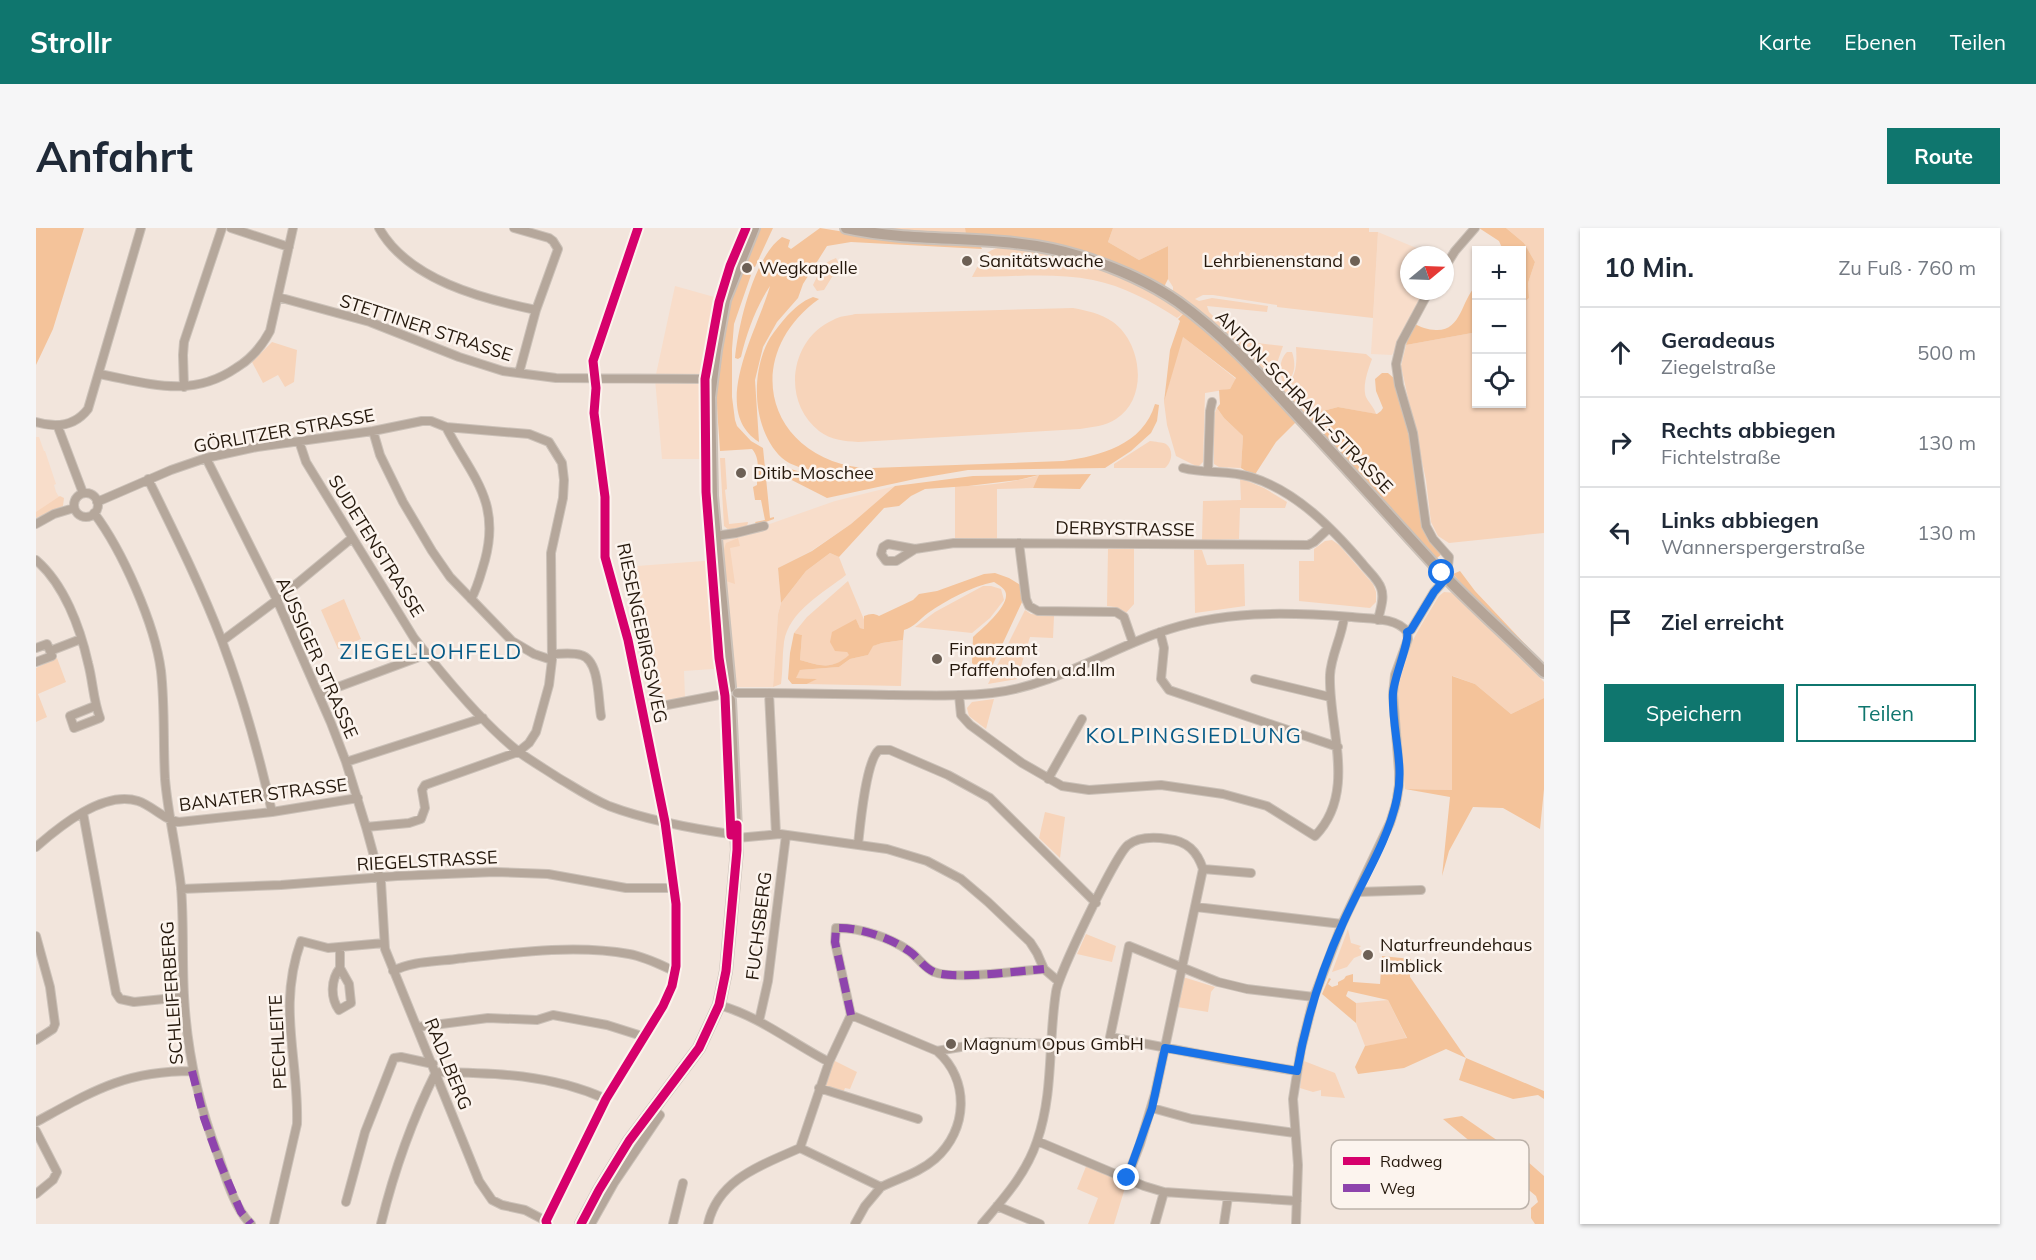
<!DOCTYPE html>
<html lang="de">
<head>
<meta charset="utf-8">
<style>
	:root { --surface:#fff; --page:#f6f6f7; --text:#1f2937; --muted:#747a83; --line:#e0e1e3; --accent:#0f766e }
	body { margin:0; font-family:Mulish,sans-serif; background:var(--page); color:var(--text) }
	.controls { position:absolute; right:18px; top:18px; display:grid; overflow:hidden; border-radius:0px; box-shadow:0 2px 4px #0004 }
	.controls button { width:54px; height:54px; display:grid; place-items:center; padding:0; border:0; border-bottom:2px solid var(--line); background:var(--surface); color:var(--text); font:30px sans-serif }
	.compass { position:absolute; left:1364px; top:18px; width:54px; height:54px; border-radius:50%; background:var(--surface); box-shadow:0 2px 4px #0004; rotate:71deg }
	.stop { position:absolute; width:18px; height:18px; margin:-14px; border:4px solid #1a73e8; border-radius:50%; background:#fff }
	.stop.end { background:#1a73e8; border-color:#fff; box-shadow:0 2px 6px #0008 }
	.list { margin:0; padding:0; list-style:none }
	h2 { display:flex; justify-content:space-between; align-items:center; height:78px; margin:0; padding:0 24px; font-size:26px }
	h2 small { font-size:20px; font-weight:400; color:var(--muted) }
	.list li { display:grid; grid-template-columns:39px 1fr auto; gap:18px; align-items:center; box-sizing:border-box; height:90px; padding:0 24px; border-top:2px solid var(--line) }
	.list b { display:block; font-size:22px; white-space:nowrap }
	.list p { margin:0; font-size:20px; white-space:nowrap; color:var(--muted) }
	.list em { font-size:20px; font-style:normal; color:var(--muted) }
	.actions { display:flex; gap:12px; padding:18px 24px }
	.actions a { flex:1; padding:14px 0; border:2px solid var(--accent); border-radius:0px; text-align:center; font-size:21px; color:var(--accent) }
	.actions .main { background:var(--accent); color:#fff }
	.icon { flex:none; width:33px; height:33px; fill:none; stroke:currentColor; stroke-width:2; stroke-linecap:round; stroke-linejoin:round }
	.map { position:relative; flex:none; width:1508px; height:996px; overflow:hidden; border-radius:0px }
	header { display:flex; align-items:center; gap:36px; box-sizing:border-box; height:84px; padding:0 30px; background:var(--accent); color:#fff }
	header strong { font-size:28px }
	nav { display:flex; gap:33px; margin-inline-start:auto; font-size:21px }
	.intro { display:flex; align-items:center; justify-content:space-between; box-sizing:border-box; height:144px; padding:0 36px }
	h1 { margin:0; font-size:42px }
	.button { padding:15px 27px; border-radius:0px; background:var(--accent); color:#fff; font-size:21px; font-weight:700 }
	main { display:flex; gap:36px; padding:0 36px }
	aside { flex:1; background:var(--surface); border-radius:0px; box-shadow:0 2px 4px #0004 }
	.map>svg:first-child { display:block }
</style>
</head>
<body>
<header>
<strong>Strollr</strong>
<nav><a>Karte</a><a>Ebenen</a><a>Teilen</a></nav>
</header>
<div class="intro"><h1>Anfahrt</h1><a class="button">Route</a></div>
<main>
<div class="map">
<svg width="1508" height="996" viewBox="0 0 1508 996">
	<rect width="100%" height="100%" fill="#f2e5dc"/>
	<!-- built -->
	<path fill="#f8ddca" d="M1342 4 1397 27H1373V63H1390L1356 127 1335 126Z
		M639 58 689 72 684 98 674 231H626L619 151Z
		M0 209H3L8 223H9L20 256 18 257 20 264 25 272 0 290Z
		M859 258 815 296 775 323 742 340 745 375 742 386 737 459H694L691 440 648 443 649 470 616 478 601 338 681 332 679 308 728 298 799 273Z"/>
	<!-- green -->
	<path fill="#f7d4ba" d="M828 0H929L930 8Z
		M1077 0H1333V4H1342L1337 90 1241 79V77L1177 67H1167L1159 71 1163 73 1176 70 1232 78 1231 84 1171 78 1173 84 1203 113 1247 118 1240 138 1243 154 1242 159 1137 64V59L1132 51V18L1103 32 1072 14Z
		M1470 0H1508V305L1413 315 1402 308 1395 294 1390 252 1365 138 1370 117 1436 105 1440 97V176H1486V76L1493 70 1492 55 1499 34 1488 15Z
		M966 19C1037 27 1089 45 1149 84L1141 90C1115 73 1087 58 1057 52 1018 44 976 49 936 49 945 33 946 23 966 19Z
		M800 30 802 34 808 33 810 45 796 49 788 62 781 63 777 57C785 42 784 36 800 30Z
		M1037 80C1052 83 1064 85 1077 94 1106 115 1113 170 1080 191 1070 198 1056 199 1044 201L822 214C808 213 795 212 783 203 745 173 754 111 797 92 803 88 812 88 819 86Z
		M1146 108 1200 151 1194 161 1169 165 1167 234 1162 239 1140 228 1131 197 1128 174Z
		M236 114 261 122 258 154 249 159 242 147 227 155 216 134Z
		M1260 119 1330 126 1336 131C1332 142 1326 158 1330 169 1333 175 1338 179 1340 186L1302 179 1268 188 1248 167V161C1261 149 1261 135 1260 119Z
		M1251 124H1256C1260 136 1260 150 1247 155 1243 145 1243 132 1251 124Z
		M1181 180 1188 190 1207 208 1205 240 1183 239 1178 236V186Z
		M1114 213C1119 214 1126 214 1130 216 1138 222 1136 234 1129 240H1078V236Z
		M684 230H689L691 261 689 262 693 296 712 294 711 299 694 303 688 298Z
		M1004 247 997 260 961 261V311H919V258C944 259 980 254 1004 247Z
		M1204 250 1228 260 1251 274 1249 280H1204L1203 311 1166 312 1167 273 1205 272Z
		M24 268 28 270 27 278 0 290V284Z
		M702 310 704 318 694 320 699 356 690 353 688 321 690 315Z
		M1296 312 1303 317 1337 356 1340 364V374L1334 380 1263 373V333H1278V321L1289 313Z
		M1098 320V376L1089 386 1079 379 1071 378 1072 321Z
		M1158 322H1166L1171 337 1208 336 1209 378 1159 385Z
		M794 325 803 329 810 347C787 365 753 383 748 414 746 428 747 442 745 456L737 459 742 386 745 375 770 343Z
		M812 353 829 394 828 401 824 400 820 391 811 424 814 427C796 442 785 438 764 432L766 407 758 405 771 389Z
		M947 358H955L965 361 968 372 954 390 936 405 879 399 899 384Z
		M1408 364 1420 365 1508 454V470L1475 486 1439 456 1417 448 1416 562 1369 561C1366 529 1356 476 1364 446 1371 417 1388 393 1403 368Z
		M308 371 325 411 302 421 285 382Z
		M989 382 995 386 1018 388 1017 410 994 409 981 451 952 456Z
		M867 412 865 458 771 456 780 451 759 450 764 442 803 439 814 431 832 427 836 418 846 415Z
		M21 430 30 454 2 466 11 489 0 494V440Z
		M958 471 950 501 933 488 931 480 936 474Z
		M1009 584 1029 589 1024 630 1003 610Z
		M1312 701 1315 715 1325 718 1323 720 1328 726 1318 730 1311 739 1296 744Z
		M1050 706 1080 718 1076 734 1041 726Z
		M1147 749 1179 759 1175 764 1172 784 1141 779Z
		M1352 772 1371 811 1329 818 1320 795V775Z
		M797 832 821 844 814 861 809 860 806 867 789 858 788 852Z
		M1268 833 1299 845 1309 870 1285 868V862L1277 864 1264 860Z
		M1051 936 1091 953 1078 996H1052L1062 970 1041 961Z"/>
	<!-- forest -->
	<path fill="#f4c39a" d="M0 0H48L17 101 0 137Z
		M723 0H737L719 39 708 35Z
		M784 0 871 14 944 17 946 21 815 14 791 18 767 56 762 70 741 94 727 119 719 152 723 214C672 182 723 99 734 58 720 79 711 104 705 129L702 131 699 130C702 97 718 29 746 9L754 12 752 19 755 21Z
		M929 0H1077L1072 14 1103 32 1132 18V51L1128 59 1069 33 930 8Z
		M1443 0H1470L1488 15 1499 34 1492 55 1493 70 1486 76V22H1467L1463 13Z
		M704 44 715 47 698 96 696 121V169L699 192 701 198 715 213 727 220 734 290 738 289V291L721 297 719 294 729 292 725 272H719L717 259 721 257C721 245 725 231 716 221L684 223C683 202 680 179 681 158 681 119 692 80 704 44Z
		M1440 58V97L1436 105 1370 117 1377 95C1384 99 1392 102 1400 102 1426 103 1425 72 1440 58Z
		M777 69 783 71C705 127 729 228 826 240 812 245 795 246 780 243 769 241 755 238 746 230 716 202 714 144 734 110 739 102 745 95 751 88 759 80 766 73 777 69Z
		M1149 84 1204 134 1261 193 1240 214 1218 248 1205 240 1207 208 1188 190 1181 180 1184 176 1183 162 1194 161 1200 150 1147 109 1128 174 1134 122 1144 93 1142 91Z
		M1346 145H1352L1360 152 1375 212 1387 297 1407 325 1401 330 1268 188 1302 179 1341 186 1345 183 1347 180 1340 163 1339 151Z
		M1119 176 1123 177 1121 193 1115 205 1095 223 1069 240 932 242 879 251 791 270 738 243V239L742 237C773 246 805 260 836 240L1027 233C1064 228 1107 217 1119 176Z
		M1055 246 1044 261 997 260 1003 247 982 252 932 258 889 261 875 268 863 278 848 280 803 329 794 325 770 343 745 375 742 340 776 323 815 296 859 258 937 248Z
		M1424 343 1439 363 1508 436V446L1417 346Z
		M959 345 973 350 986 358 987 372 951 449 942 448 939 438 936 435 937 409C946 401 976 376 969 363 967 359 961 356 958 354 936 358 911 372 892 385 884 391 878 399 868 402L867 412 846 415 837 418 832 427 814 431 803 439 764 442 760 450 781 451 771 456H756L752 451 754 425 758 405 766 407 764 432C785 438 796 442 813 427L811 424 799 423 794 414 796 404 820 391 824 400 828 401V388C834 386 837 385 843 388L877 372 883 366 901 363 948 346Z
		M1416 448 1439 456 1475 486 1508 470V561L1504 601 1467 580 1437 579 1413 623 1406 648 1414 569 1369 561 1416 562Z
		M1346 728 1375 731 1374 749 1430 830 1508 863V871L1502 867 1477 871 1423 852 1430 830 1410 821 1368 840 1322 846 1319 839 1329 818 1371 810 1352 772 1312 763 1310 768 1320 775V795L1286 766 1293 750 1295 751 1292 756 1296 759 1302 757V754L1308 751 1310 748 1317 746V754L1344 756Z
		M1426 888 1491 933 1508 948V996H1499L1495 990V980L1502 974 1500 968 1407 891Z"/>
	<g fill="none" stroke-linecap="round" stroke-linejoin="round">
		<!-- street casing -->
		<g stroke="#cbc1b8" stroke-width="10">
			<path id="street" d="M195 0 253 19
				M343 0C372 52 447 71 500 82
				M478 0 513 10 517 13 522 21 500 82 483 145
				M1409 39 1419 23 1439 0
				M1393 63 1365 115 1360 136 1363 157 1377 205 1390 298 1397 311 1413 329 1412 338 1406 345
				M242 69 334 94 423 129 467 143 520 150 675 151
				M63 146C112 155 155 171 200 140 215 131 226 118 234 103L257 0
				M148 159 147 127 148 114 186 0
				M0 194C20 200 39 198 52 181L105 0
				M22 199 47 265
				M410 199C435 248 465 272 449 332 445 345 442 359 435 371
				M337 203 344 227 367 274 396 323 414 349 476 413 498 426 516 432
				M263 213 270 234 378 410C406 446 447 496 483 524 495 533 509 541 521 549 538 559 554 570 573 578 613 593 658 601 701 607
				M170 230 241 372 295 495 310 534 330 599 345 654 349 721 443 953 456 972 466 977 489 982 510 993
				M1147 240C1169 246 1192 242 1215 249 1260 263 1296 300 1326 335 1332 343 1342 351 1345 360 1349 370 1344 382 1342 392
				M1172 243 1174 183 1176 174
				M112 251C138 304 165 358 186 413 207 469 223 526 236 584
				M38 277a12 12 0 1 1 24 0a12 12 0 1 1-24 0Z
				M61 274 135 242 170 230 221 219 337 203 386 193H395L410 199 493 206 513 214 526 235 528 252 527 270 515 325 516 432 513 457 500 504 493 515 482 524 389 557 386 562 389 580 385 591 373 595 330 599
				M58 285C86 322 119 396 125 443 129 479 127 515 129 551 132 587 141 623 145 659 148 695 146 732 148 768 151 823 162 875 182 927 189 947 199 982 215 996
				M0 296 18 286 38 280
				M679 308 700 305 728 298
				M983 315 990 371 993 378 1002 383 1080 384 1088 389 1097 415
				M879 321 860 333H850L845 326 847 319 852 316 879 321 918 315 1272 317 1278 314 1293 300
				M0 332C28 356 44 399 52 435 57 453 57 472 64 490L38 500 34 488 59 478
				M1124 404 1128 420 1125 451 1133 462 1302 519
				M186 413 241 372 316 310
				M0 420 11 416 14 423
				M516 426C525 426 536 424 545 427 564 432 562 473 565 488
				M0 434 16 428 14 423 45 411
				M1219 451 1294 469
				M701 465C753 465 804 466 856 467 889 467 923 469 956 465 1016 458 1066 425 1122 405 1185 382 1250 384 1316 389 1332 391 1361 389 1371 404
				M733 465 740 606
				M283 466 391 426
				M923 467 925 487 934 497 986 535 1026 558 1053 562 1125 557 1187 566 1231 578 1279 608C1322 564 1292 499 1294 447 1295 427 1306 409 1308 389
				M631 477 688 466
				M310 534 447 490
				M1012 551 1046 491
				M47 585 80 765 84 771 98 774 148 769
				M701 610 744 606 851 621 891 633 925 651 952 674 994 714 1001 725 1008 741 1022 753
				M822 617C824 598 830 532 843 522H854L912 547 954 570 1060 675
				M0 619C24 598 68 562 102 573 117 578 128 592 143 594L236 584 322 570
				M1167 641 1215 645
				M145 661 245 657 361 648 459 644 512 646 590 660H638
				M1322 664 1385 662
				M1160 679 1306 696
				M0 708 14 759 19 796 17 801 0 812
				M304 720V740L313 756 315 775 303 782C294 770 295 751 304 740
				M357 743C376 733 399 734 420 731 475 725 538 716 593 726 610 729 625 737 640 744
				M683 777C723 788 756 815 793 834L764 920 845 959C863 950 883 945 899 931 932 902 934 852 901 823
				M815 787 799 714 800 700C823 699 855 710 873 723 882 729 888 740 898 744 916 752 984 743 1008 741
				M723 793 732 753 750 607
				M382 799 452 790 501 792 517 787 571 797 609 809
				M793 834 815 787 901 823 954 814 1016 816
				M1261 843 1194 832 1074 809 1093 718 1182 754 1211 761 1278 769
				M400 844C459 845 515 846 570 871
				M783 860 882 891
				M1116 880 1156 891 1259 905
				M0 894C57 863 88 843 156 843
				M0 903 21 944 17 952 0 966
				M1001 913 1108 958 1128 964 1261 973
				M310 974 329 904 358 830 365 829 397 836
				M961 978 1004 996
				M238 996 261 896C263 830 241 780 265 713L292 720 348 715
				M345 996C358 943 376 892 400 844
				M511 996 510 993 570 871 627 778 636 758 640 738V676L629 594 592 412 569 329V269L558 185 560 160 557 133 602 0
				M555 996 578 955 624 887 616 881
				M637 996 647 955
				M672 996C682 951 726 937 764 920
				M819 996 829 978 845 959
				M946 996C968 970 990 946 1001 913 1018 864 1012 814 1020 764 1022 747 1080 626 1092 617 1102 609 1119 609 1132 611 1151 613 1161 623 1167 641L1119 866 1104 916 1091 950
				M1119 996 1128 964
				M1188 996 1192 969
				M1260 996 1262 937 1257 871 1265 821 1278 769 1306 696 1354 595 1360 576 1363 557V543L1357 466 1359 447 1372 411 1371 404 1375 402 1398 364 1411 349"/>
		</g>
		<!-- secondary casing -->
		<g stroke="#cbc1b8" stroke-width="14">
			<path id="secondary" d="M810 0C887 17 968 4 1043 28 1078 39 1112 53 1142 74 1187 106 1226 149 1263 189 1311 240 1357 292 1404 343 1437 378 1474 410 1508 444
				M694 459 676 268 674 169 680 122 689 72 718 0
				M545 996 563 962 593 913 663 820 683 777 690 743 701 622 694 472"/>
		</g>
		<!-- street -->
		<use href="#street" stroke="#b5a79b" stroke-width="8"/>
		<!-- secondary -->
		<use href="#secondary" stroke="#b4a497" stroke-width="10"/>
		<!-- quiet -->
		<path stroke="#8e44ad" stroke-width="8" stroke-dasharray="15 8" stroke-linecap="butt" d="M815 787 799 714 800 700C823 699 855 710 873 723 882 729 888 740 898 744 916 752 984 743 1008 741
			M156 843 168 890 184 935 205 984 215 996"/>
		<!-- cycleway casing -->
		<g stroke="#fcf4ee" stroke-width="13">
			<path id="cycleway" d="M701 607H695L689 468 683 430 670 264 669 151 683 74 694 38 710 0
				M511 996 510 993 570 871 627 778 636 758 640 738V676L629 594 592 412 569 329V269L558 185 560 160 557 133 602 0
				M545 996 563 962 593 913 663 820 683 777 690 743 701 622V597"/>
		</g>
		<!-- cycleway -->
		<use href="#cycleway" stroke="#d6006c" stroke-width="9"/>
	</g>
	<g fill="none" stroke-linecap="round" stroke-linejoin="round">
		<!-- route -->
		<path stroke="#1a73e8" stroke-width="8" d="M1091 950 1116 880 1129 820 1261 843C1270 792 1285 743 1307 695 1325 654 1352 614 1361 570 1369 535 1355 500 1357 465 1358 449 1374 413 1371 404L1375 402 1398 364 1411 349 1406 345"/>
	</g>
	<!-- markers -->
	<g fill="#6d6055" stroke="#fcf4ee" stroke-width="2">
		<circle cx="931" cy="33" r="6"/>
		<circle cx="1319" cy="33" r="6"/>
		<circle cx="711" cy="40" r="6"/>
		<circle cx="705" cy="245" r="6"/>
		<circle cx="901" cy="431" r="6"/>
		<circle cx="1332" cy="727" r="6"/>
		<circle cx="915" cy="816" r="6"/>
	</g>
	<g text-anchor="middle" stroke-width="5" stroke-linejoin="round" paint-order="stroke">
		<!-- poi labels -->
		<g font-size="18" fill="#25180c" stroke="#fcf4ee" text-anchor="start">
			<text x="943" y="39">Sanitätswache</text>
			<text x="1307" y="39" text-anchor="end">Lehrbienenstand</text>
			<text x="723" y="46">Wegkapelle</text>
			<text x="717" y="251">Ditib-Moschee</text>
			<text x="913" y="427">Finanzamt<tspan x="913" dy="21">Pfaffenhofen a.d.Ilm</tspan></text>
			<text x="1344" y="723">Naturfreundehaus<tspan x="1344" dy="21">Ilmblick</tspan></text>
			<text x="927" y="822">Magnum Opus GmbH</text>
		</g>
		<!-- street labels -->
		<g font-size="18" fill="#25180c" stroke="#fcf4ee">
			<text transform="translate(390 100) rotate(18)" y="6">STETTINER STRASSE</text>
			<text transform="translate(1268 174) rotate(46)" y="6">ANTON-SCHRANZ-STRASSE</text>
			<text transform="translate(248 203) rotate(-10)" y="6">GÖRLITZER STRASSE</text>
			<text transform="translate(1089 301) rotate(1)" y="6">DERBYSTRASSE</text>
			<text transform="translate(340 318) rotate(58)" y="6">SUDETENSTRASSE</text>
			<text transform="translate(606 405) rotate(78)" y="6">RIESENGEBIRGSWEG</text>
			<text transform="translate(281 430) rotate(66)" y="6">AUSSIGER STRASSE</text>
			<text transform="translate(227 567) rotate(-7)" y="6">BANATER STRASSE</text>
			<text transform="translate(391 633) rotate(-3)" y="6">RIEGELSTRASSE</text>
			<text transform="translate(723 698) rotate(-83)" y="6">FUCHSBERG</text>
			<text transform="translate(136 765) rotate(-94)" y="6">SCHLEIFERBERG</text>
			<text transform="translate(242 814) rotate(-93)" y="6">PECHLEITE</text>
			<text transform="translate(412 836) rotate(68)" y="6">RADLBERG</text>
		</g>
		<!-- quarter labels -->
		<g font-size="21" letter-spacing="1.5" fill="#085b87" stroke="#fcf4ee">
			<text x="395" y="431">ZIEGELLOHFELD</text>
			<text x="1158" y="515">KOLPINGSIEDLUNG</text>
		</g>
	</g>
	<!-- legend -->
	<rect x="1295" y="912" width="198" height="69" rx="9" fill="#fcf4ee" stroke="#bcb2aa" stroke-width="1.5"/>
	<rect x="1307" y="929" width="27" height="8" fill="#d6006c"/>
	<rect x="1307" y="956" width="27" height="8" fill="#8e44ad"/>
	<g font-size="16" fill="#25180c">
		<text x="1344" y="939">Radweg</text>
		<text x="1344" y="966">Weg</text>
	</g>
</svg>
<div class="controls">
<button>+</button>
<button>−</button>
<button><svg class="icon" aria-label="locate" viewBox="0 0 24 24"><circle cx="12" cy="12" r="6"/><path d="M12 2v4M12 18v4M2 12h4M18 12h4"/></svg></button>
</div>
<svg class="compass" viewBox="-18 -18 36 36"><path d="M0-13l5 13h-10z" fill="#e53935"/><path d="M0 13l5-13h-10z" fill="#747a83"/></svg>
<div class="stop" style="left:1406px;top:345px"></div>
<div class="stop end" style="left:1091px;top:950px"></div>
</div>
<aside>
<h2>10 Min.<small>Zu Fuß · 760 m</small></h2>
<ul class="list">
<li><svg class="icon" aria-label="ahead" viewBox="0 0 24 24"><path d="M12 20V5M6 11l6-6 6 6"/></svg><div><b>Geradeaus</b><p>Ziegelstraße</p></div><em>500 m</em></li>
<li><svg class="icon" aria-label="right" viewBox="0 0 24 24"><path d="M7 20v-9h11M14 6l5 5-5 5"/></svg><div><b>Rechts abbiegen</b><p>Fichtelstraße</p></div><em>130 m</em></li>
<li><svg class="icon" aria-label="left" viewBox="0 0 24 24"><path d="M17 20v-9H6M10 6l-5 5 5 5"/></svg><div><b>Links abbiegen</b><p>Wannerspergerstraße</p></div><em>130 m</em></li>
<li><svg class="icon" aria-label="arrive" viewBox="0 0 24 24"><path d="M6 21V4h12l-3 4 3 4H6"/></svg><div><b>Ziel erreicht</b></div></li>
</ul>
<div class="actions"><a class="main">Speichern</a><a>Teilen</a></div>
</aside>
</main>
</body>
</html>
